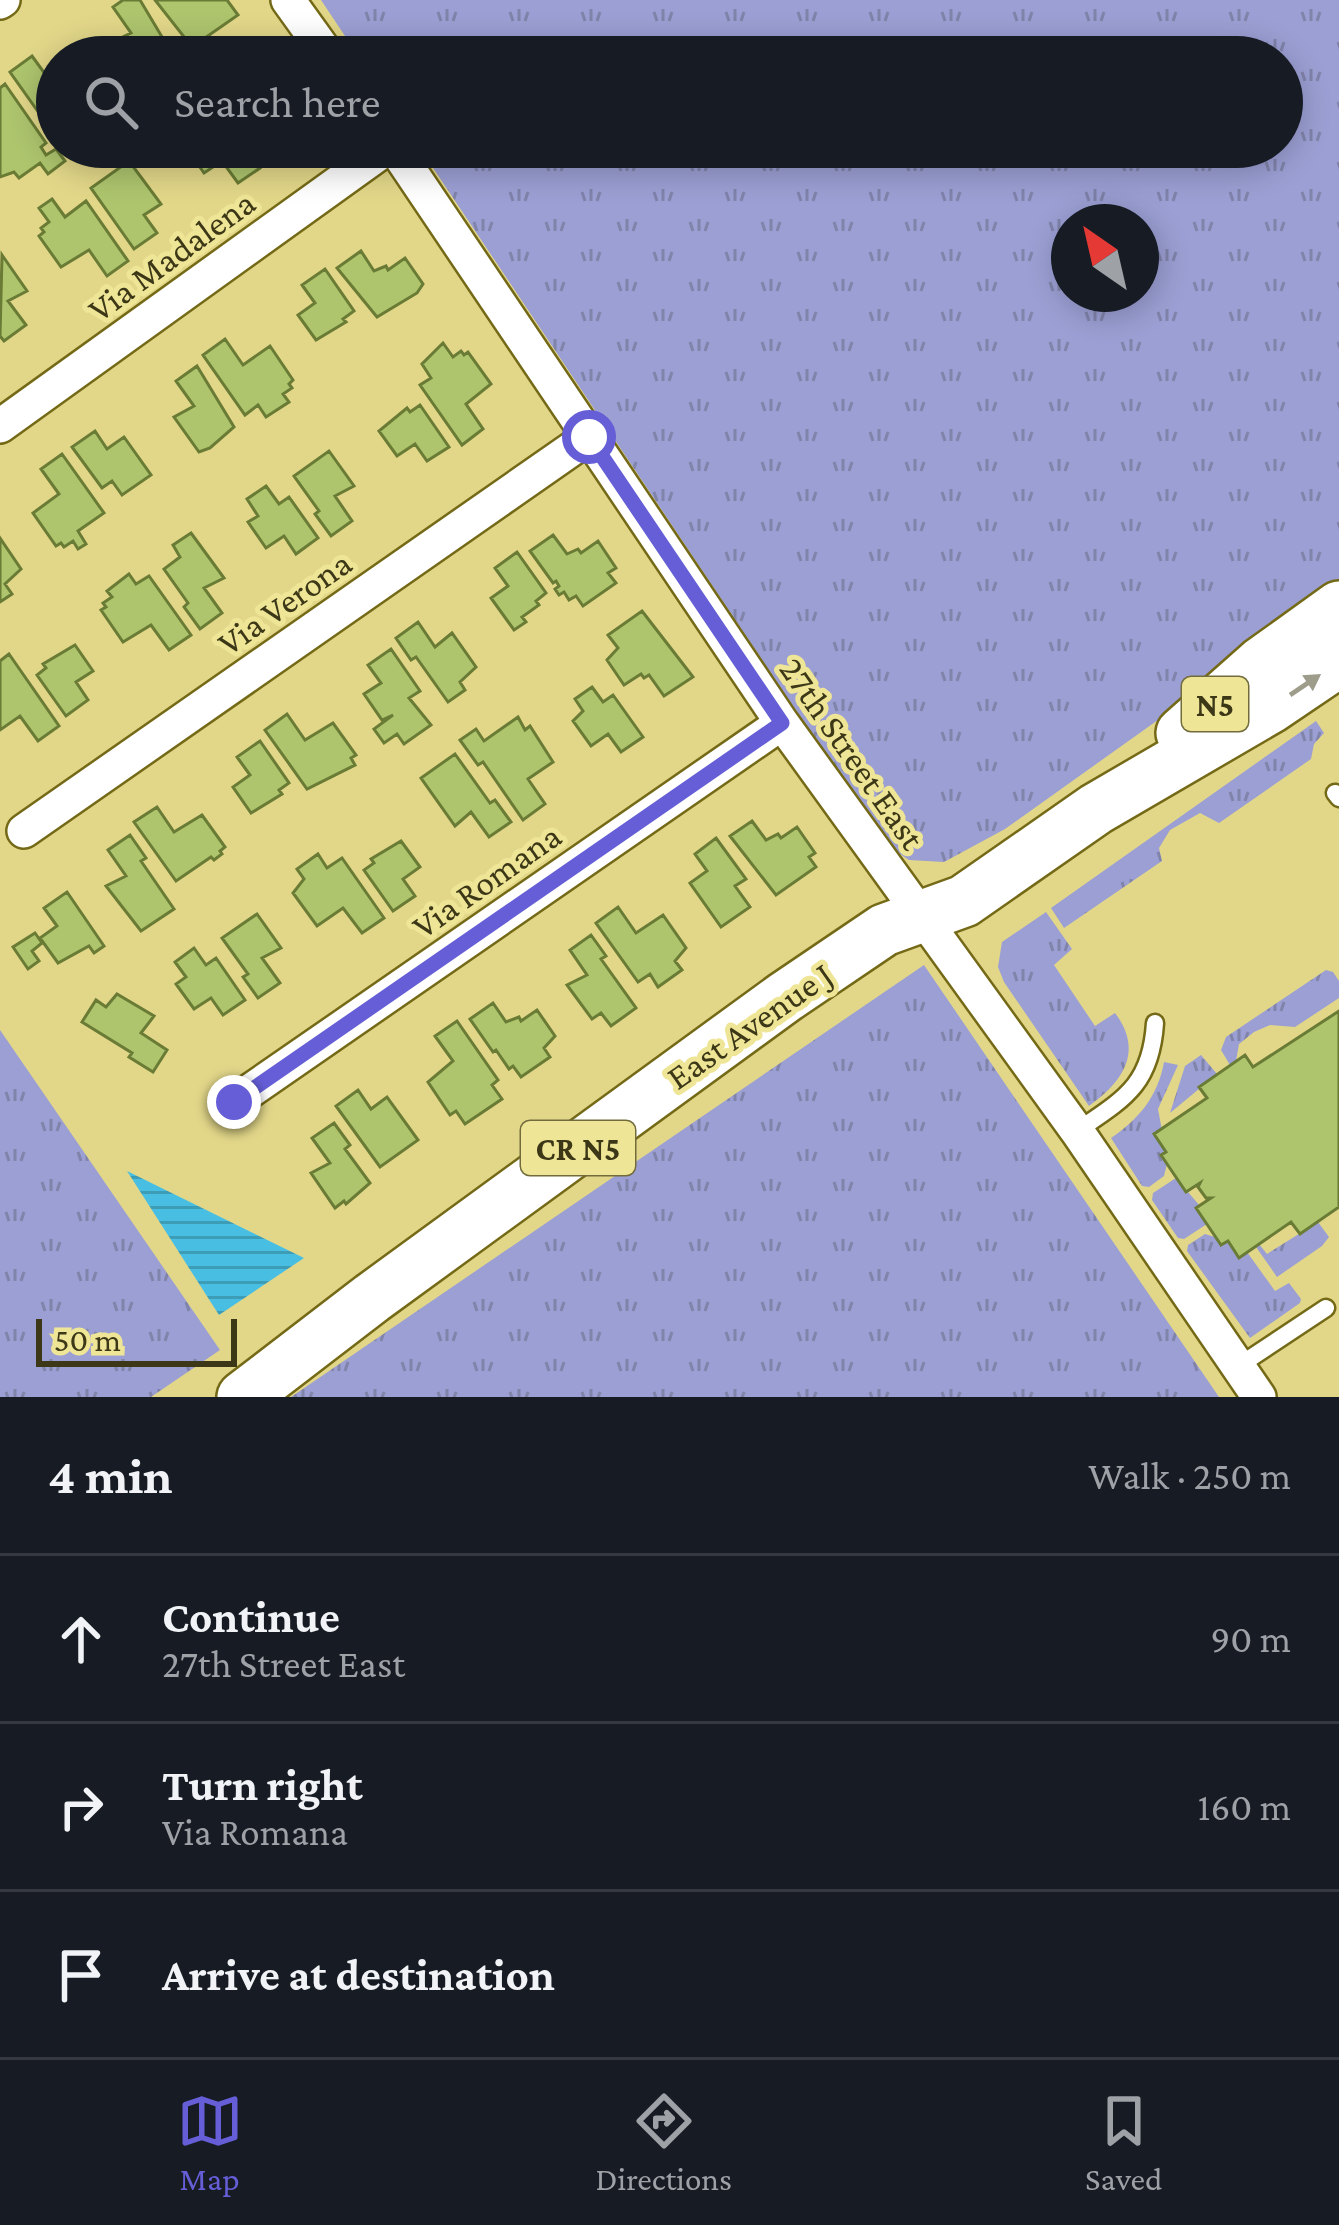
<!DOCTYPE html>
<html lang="en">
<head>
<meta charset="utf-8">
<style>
	:root { --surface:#171b24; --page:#242831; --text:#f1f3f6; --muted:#9ea1a6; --line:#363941; --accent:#655ed7 }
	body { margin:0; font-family:"Crimson Pro",serif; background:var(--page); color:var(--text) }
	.compass { position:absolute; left:1051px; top:204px; width:108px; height:108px; border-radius:50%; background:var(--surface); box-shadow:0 6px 30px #0003; rotate:326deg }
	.scale { position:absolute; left:36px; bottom:30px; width:201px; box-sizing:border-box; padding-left:12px; border:6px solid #3c3817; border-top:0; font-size:33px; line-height:42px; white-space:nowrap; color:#3c3817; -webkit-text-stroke:9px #efe596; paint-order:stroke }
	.stop { position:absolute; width:36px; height:36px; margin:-27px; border:9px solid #655ed7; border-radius:50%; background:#fff }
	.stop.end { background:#655ed7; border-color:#fff; box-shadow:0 3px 12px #0008 }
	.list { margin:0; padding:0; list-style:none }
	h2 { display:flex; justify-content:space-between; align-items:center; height:156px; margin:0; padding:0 48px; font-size:51px }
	h2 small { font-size:39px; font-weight:400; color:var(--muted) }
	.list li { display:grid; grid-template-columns:78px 1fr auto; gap:36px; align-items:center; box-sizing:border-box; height:168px; padding:0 48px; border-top:3px solid var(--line) }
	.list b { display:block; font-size:45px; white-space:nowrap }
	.list p { margin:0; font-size:39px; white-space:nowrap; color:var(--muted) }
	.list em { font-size:39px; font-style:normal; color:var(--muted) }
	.icon { flex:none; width:66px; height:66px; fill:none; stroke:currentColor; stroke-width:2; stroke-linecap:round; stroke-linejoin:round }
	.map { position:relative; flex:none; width:1339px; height:1397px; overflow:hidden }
	.search { position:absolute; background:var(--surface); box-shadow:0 6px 30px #0003; left:36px; right:36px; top:36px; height:132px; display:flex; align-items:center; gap:30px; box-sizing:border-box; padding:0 42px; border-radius:66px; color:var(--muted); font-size:45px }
	.sheet { height:660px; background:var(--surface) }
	nav { display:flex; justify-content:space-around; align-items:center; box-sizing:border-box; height:168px; border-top:3px solid var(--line); background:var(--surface); font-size:33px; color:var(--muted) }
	nav a { display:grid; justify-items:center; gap:6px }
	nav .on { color:var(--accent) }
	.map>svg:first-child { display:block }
</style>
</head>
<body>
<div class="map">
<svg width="1339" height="1397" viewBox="0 0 1339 1397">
	<defs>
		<pattern id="grass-tufts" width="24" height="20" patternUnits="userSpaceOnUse" patternTransform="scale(3)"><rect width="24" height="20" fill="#9b9fd3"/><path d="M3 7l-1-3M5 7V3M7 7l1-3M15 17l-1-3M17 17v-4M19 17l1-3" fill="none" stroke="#8083aa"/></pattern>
		<pattern id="water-rules" width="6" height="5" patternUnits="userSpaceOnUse" patternTransform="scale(3)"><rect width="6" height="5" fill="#48bfe2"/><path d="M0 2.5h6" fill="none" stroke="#3d9cb6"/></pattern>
	</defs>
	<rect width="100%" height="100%" fill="#e2d789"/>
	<!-- grass -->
	<path fill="url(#grass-tufts)" fill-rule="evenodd" d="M321 0H1339V591L1005 829 944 862 909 860 885 844 419 147H1282V57H359ZM1069 222H1141V294H1069Z
		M1316 721 1324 733 1314 744 1311 759 1219 823 1200 813 1170 830 1159 848 1162 861 1064 928 1051 908Z
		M1046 912 1072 949 1054 965 1095 1026 1115 1013C1144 1051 1123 1082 1089 1106L1004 982 998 967 1002 942Z
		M924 965 1219 1397H291Z
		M1326 970 1333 972 1339 981V998L1295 1027 1270 1025 1254 1032 1239 1044 1236 1061 1230 1065 1221 1050 1226 1037Z
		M0 1030 220 1350 151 1397H0Z
		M1201 1055 1217 1074 1170 1113 1185 1066Z
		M1164 1062 1178 1065 1158 1109 1166 1152 1161 1156 1167 1164 1164 1176 1149 1187 1142 1186 1111 1138C1139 1119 1158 1096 1164 1062Z
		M1176 1178 1200 1206 1196 1209 1207 1224 1184 1239 1178 1238 1152 1200 1153 1193Z
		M1318 1222 1329 1237 1322 1246 1277 1277 1256 1247 1259 1244 1267 1254Z
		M1205 1234 1228 1241 1239 1257 1247 1252 1275 1291 1289 1283 1301 1299 1300 1303 1250 1338 1187 1251 1188 1245Z"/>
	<!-- water -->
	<path fill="url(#water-rules)" d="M127 1171 304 1258 219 1315Z"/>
	<!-- building -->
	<path fill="#aec56e" stroke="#697b34" stroke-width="3" d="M123 0H140L171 52 164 57H122L112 42 131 33 113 7Z
		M155 0H227L238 15 192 47Z
		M32 56 45 74 57 66V118L49 106 39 113 10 72Z
		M5 84 46 143 41 147 46 155 56 149 65 161 48 174 40 163 19 178 14 172 0 177V88Z
		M186 147H245L260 168 238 183 222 161 204 173Z
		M129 161 161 204 144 215 157 233 134 249 91 188Z
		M52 199 65 217 86 201 128 261 107 276 89 250 61 267 39 236 44 232 41 228 49 222 39 208Z
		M361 251 374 271 386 266 388 270 405 258 423 284 417 293 377 317 337 268Z
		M2 255 27 291 8 301 26 325 4 341 0 336Z
		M325 269 354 311 343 319 346 322 316 340 298 315 315 303 302 285Z
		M225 339 243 365 270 346 293 380 289 384 292 388 283 394 289 402 266 417 258 405 245 415 203 355Z
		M443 343 453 357 461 351 464 355 468 352 491 384 466 404 483 429 462 445 420 385 431 378 422 364Z
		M197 366 234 427 210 448 199 452 174 417 194 406 176 381Z
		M420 405 449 447 427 461 415 444 397 456 379 431 407 408 410 412Z
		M95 431 107 449 124 437 151 475 122 495 112 481 102 488 72 447Z
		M329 451 354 486 335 496 352 521 331 536 315 514 319 511 294 476Z
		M62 454 104 513 78 531 86 544 78 549 73 541 64 547 61 543 56 546 33 513 59 494 41 469Z
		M266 486 279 504 289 497 318 538 296 554 284 536 266 548 248 522 258 516 247 499Z
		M191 533 224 578 204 588 222 613 200 629 184 607 188 603 164 569 180 557 173 545Z
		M553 535 567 554 578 549 581 553 598 541 616 568 608 573 616 583 583 606 576 596 569 600 564 592 559 595 555 589 559 586 556 581 553 583 530 551Z
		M0 538 21 569 5 584 12 594 0 602Z
		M517 552 546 593 536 601 539 605 522 617 526 622 514 630 491 598 508 586 495 568Z
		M129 574 136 584 149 576 191 635 169 650 151 625 123 642 101 610 106 607 103 603 112 597 107 591Z
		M642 611 693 677 664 696 649 675 644 678 641 674 624 685 607 660 618 648 608 635Z
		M418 622 435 647 452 633 476 667 460 682 465 690 448 702 416 657 411 660 396 638Z
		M75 645 93 671 76 682 88 700 66 716 37 675 46 668 43 664Z
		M391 649 420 691 409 698 431 725 404 744 397 734 384 743 374 729 393 715 382 720 364 694 381 683 368 665Z
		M9 654 59 726 38 741 20 716 0 730V661Z
		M592 687 603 702 613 695 643 737 621 752 608 734 591 746 573 721 583 711 575 699Z
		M287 714 305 740 333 723 356 755 351 758 355 765 307 789 265 730Z
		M518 717 525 730 530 726 553 762 528 779 545 804 523 820 483 762 478 765 460 740 476 729 484 741Z
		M260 741 289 783 279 790 282 794 251 813 233 787 250 775 237 757Z
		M455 754 490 803 495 800 511 822 489 837 471 812 455 826 421 778Z
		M157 807 174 832 202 815 225 847 220 851 222 854 214 860 211 857 176 881 134 822Z
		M752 821 766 840 778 834 781 838 797 827 815 853 809 857 816 867 776 895 730 836Z
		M130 835 146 858 141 861 174 909 141 931 106 886 126 876 108 850Z
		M716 838 746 879 735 886 750 907 721 927 690 883 707 871 695 854Z
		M401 841 420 867 403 879 415 896 393 911 364 870 374 863 371 859Z
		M318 854 327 868 342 858 384 918 362 933 343 908 317 926 293 893 304 879 297 869Z
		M67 892 104 946 94 953 89 946 58 963 40 938 57 926 44 908Z
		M618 907 636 933 663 915 686 948 675 961 682 970 658 987 650 974 638 982 596 923Z
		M257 914 281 948 262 958 280 983 258 998 243 977 248 974 222 938Z
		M35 933 42 943 32 951 39 961 28 969 13 947Z
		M591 935 606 956 601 959 636 1008 611 1026 601 1013 592 1019 567 985 587 975 570 950Z
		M194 948 206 965 216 958 245 1000 223 1015 211 998 194 1009 176 984 186 977 175 962Z
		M117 994 154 1016 141 1033 167 1050 153 1072 129 1057 132 1053 82 1022 96 1000 106 1007Z
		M493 1003 506 1022 519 1017 521 1021 537 1010 555 1036 544 1048 550 1057 521 1077 513 1066 509 1069 496 1050 493 1052 470 1019Z
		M1339 1011V1207L1300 1234 1291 1222 1239 1258 1228 1241 1221 1245 1196 1208 1211 1198H1206L1198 1187 1200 1183 1186 1192 1161 1155 1166 1152 1154 1134 1207 1098 1199 1087 1245 1055 1253 1067Z
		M457 1021 498 1080 492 1085 502 1099 465 1124 456 1111 450 1115 428 1082 453 1061 435 1036Z
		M358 1090 371 1109 387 1097 418 1140 380 1167 336 1106Z
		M334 1123 350 1145 345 1149 370 1183 346 1204 344 1201 335 1208 311 1173 330 1163 312 1138Z"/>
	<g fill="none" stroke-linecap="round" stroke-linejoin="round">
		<!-- lane casing -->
		<g stroke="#746916" stroke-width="21">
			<path id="lane" d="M1335 793 1339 798
				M1077 1131C1124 1099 1151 1085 1155 1023
				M1237 1367 1326 1308"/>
		</g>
		<!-- street casing -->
		<g stroke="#746916" stroke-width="38">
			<path id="street" d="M288 0 329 57
				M0 2 3 0
				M394 147 782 723 1077 1131 1259 1397
				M0 426 388 147
				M24 831 589 437
				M234 1102 782 723"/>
		</g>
		<!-- primary casing -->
		<g stroke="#746916" stroke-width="56">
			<path id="primary" d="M1182 733 1261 663 1339 607
				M243 1397 372 1298 785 997 884 930 964 901 1096 809 1271 707 1339 661"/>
		</g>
		<!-- lane -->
		<use href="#lane" stroke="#fff" stroke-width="16"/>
		<!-- street -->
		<use href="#street" stroke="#fff" stroke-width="33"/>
		<!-- primary -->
		<use href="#primary" stroke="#fff" stroke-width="51"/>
	</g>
	<!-- one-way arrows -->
	<defs><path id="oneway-solid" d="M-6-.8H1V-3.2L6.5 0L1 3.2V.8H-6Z" transform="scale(3)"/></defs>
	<use fill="#9e9c8b" href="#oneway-solid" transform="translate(1305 685) rotate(-34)"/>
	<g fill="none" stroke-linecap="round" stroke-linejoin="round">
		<!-- route -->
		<path stroke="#655ed7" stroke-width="15" d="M234 1102 782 723 589 437"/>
	</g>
	<g text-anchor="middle" stroke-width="10" stroke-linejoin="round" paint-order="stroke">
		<!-- shield labels -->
		<g fill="#efe596" stroke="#726c3d" stroke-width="3">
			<rect x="1182" y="677" width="66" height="54" rx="9"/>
			<rect x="521" y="1121" width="114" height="54" rx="9"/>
		</g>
		<g font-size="33" font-weight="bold" fill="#3c3817">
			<text x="1215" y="716">N5</text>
			<text x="578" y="1160">CR N5</text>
		</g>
		<!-- street labels -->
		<g font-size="36" fill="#3c3817" stroke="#efe596">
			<text transform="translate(171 255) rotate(-36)" y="13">Via Madalena</text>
			<text transform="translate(284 602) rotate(-35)" y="13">Via Verona</text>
			<text transform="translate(853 753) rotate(55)" y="13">27th Street East</text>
			<text transform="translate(486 880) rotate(-35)" y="13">Via Romana</text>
			<text transform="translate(749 1025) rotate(-35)" y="13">East Avenue J</text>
		</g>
	</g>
</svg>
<svg class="compass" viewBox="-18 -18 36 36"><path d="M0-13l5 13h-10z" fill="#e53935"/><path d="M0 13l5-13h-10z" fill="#9ea1a6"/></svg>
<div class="scale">50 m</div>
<div class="stop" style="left:589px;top:437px"></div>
<div class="stop end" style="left:234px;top:1102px"></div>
<div class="search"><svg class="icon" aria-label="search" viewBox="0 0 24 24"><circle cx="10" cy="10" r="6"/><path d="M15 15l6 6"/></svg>Search here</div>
</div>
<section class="sheet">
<h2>4 min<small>Walk · 250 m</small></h2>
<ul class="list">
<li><svg class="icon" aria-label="ahead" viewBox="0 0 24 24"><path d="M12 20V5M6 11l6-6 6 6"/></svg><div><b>Continue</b><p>27th Street East</p></div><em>90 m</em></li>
<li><svg class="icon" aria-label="right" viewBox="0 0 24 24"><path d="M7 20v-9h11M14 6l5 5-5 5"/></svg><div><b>Turn right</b><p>Via Romana</p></div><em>160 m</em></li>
<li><svg class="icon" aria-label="arrive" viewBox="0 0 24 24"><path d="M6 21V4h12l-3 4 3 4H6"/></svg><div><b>Arrive at destination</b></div></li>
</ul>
</section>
<nav>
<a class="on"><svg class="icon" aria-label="map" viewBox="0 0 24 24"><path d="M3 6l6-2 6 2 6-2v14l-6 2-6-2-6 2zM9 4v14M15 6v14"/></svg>Map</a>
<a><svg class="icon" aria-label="directions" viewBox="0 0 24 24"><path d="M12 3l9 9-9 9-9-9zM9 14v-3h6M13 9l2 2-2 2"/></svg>Directions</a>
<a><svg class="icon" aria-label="saved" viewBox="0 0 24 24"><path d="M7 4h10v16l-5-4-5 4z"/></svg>Saved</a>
</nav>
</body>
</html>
